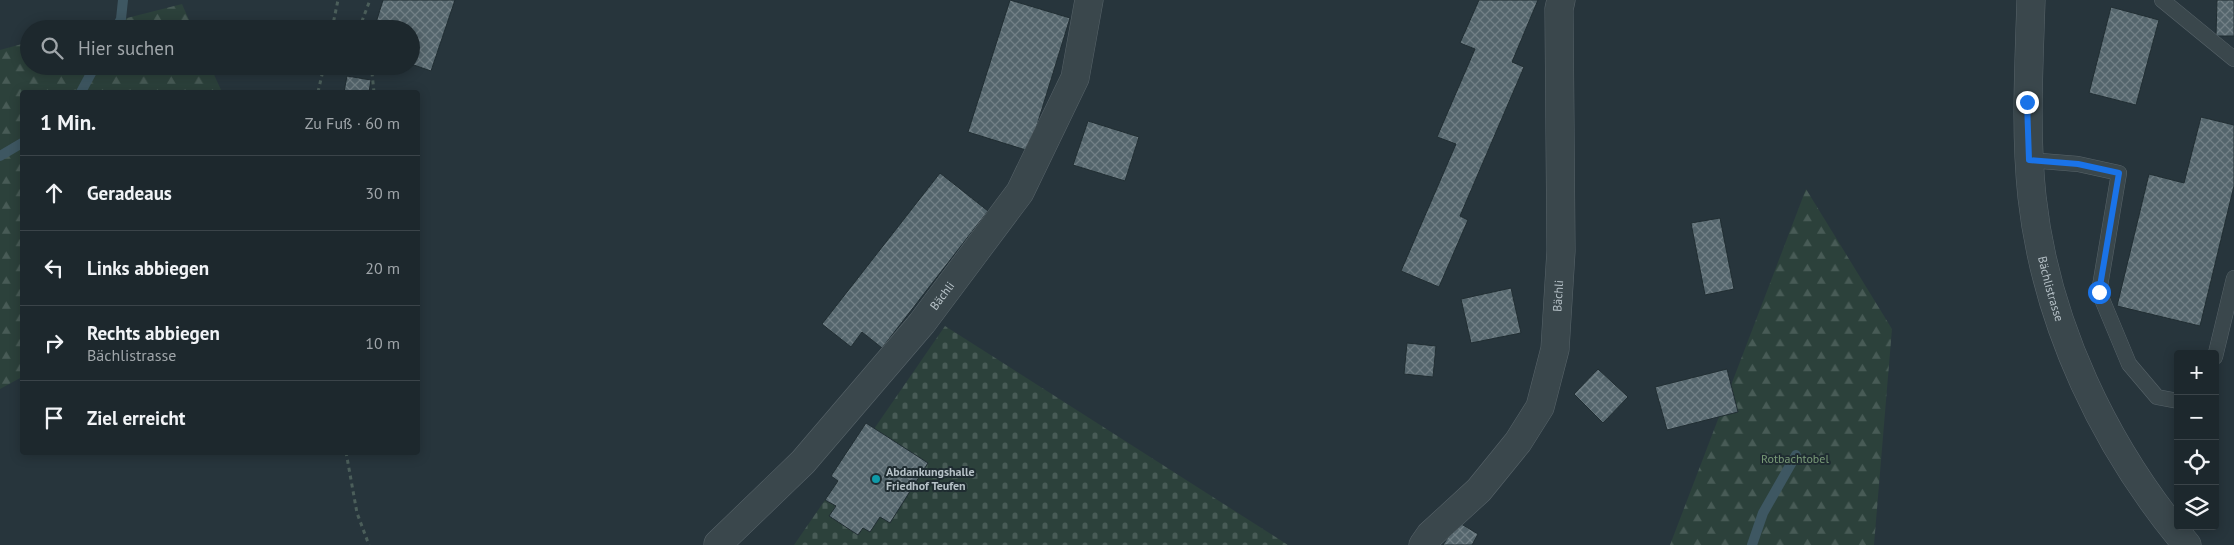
<!DOCTYPE html>
<html lang="de">
<head>
<meta charset="utf-8">
<style>
	:root { --surface:#1d282d; --page:#2a3439; --text:#f1f3f6; --muted:#a0a6aa; --line:#3b4449 }
	body { margin:0; font-family:"PT Sans",sans-serif; background:var(--page); color:var(--text) }
	.controls { position:absolute; right:15px; bottom:15px; display:grid; overflow:hidden; border-radius:5px; box-shadow:0 2px 12px #0003 }
	.controls button { width:45px; height:45px; display:grid; place-items:center; padding:0; border:0; border-bottom:1px solid var(--line); background:var(--surface); color:var(--text); font:25px sans-serif }
	.stop { position:absolute; width:15px; height:15px; margin:-11px; border:4px solid #1a73e8; border-radius:50%; background:#fff }
	.stop.end { background:#1a73e8; border-color:#fff; box-shadow:0 1px 5px #0008 }
	.list { margin:0; padding:0; list-style:none }
	h2 { display:flex; justify-content:space-between; align-items:center; height:65px; margin:0; padding:0 20px; font-size:21px }
	h2 small { font-size:16px; font-weight:400; color:var(--muted) }
	.list li { display:grid; grid-template-columns:32px 1fr auto; gap:15px; align-items:center; box-sizing:border-box; height:75px; padding:0 20px; border-top:1px solid var(--line) }
	.list b { display:block; font-size:19px; white-space:nowrap }
	.list p { margin:0; font-size:16px; white-space:nowrap; color:var(--muted) }
	.list em { font-size:16px; font-style:normal; color:var(--muted) }
	.icon { flex:none; width:28px; height:28px; fill:none; stroke:currentColor; stroke-width:2; stroke-linecap:round; stroke-linejoin:round }
	.map { position:relative; flex:none; width:2234px; height:545px; overflow:hidden }
	.search { position:absolute; background:var(--surface); box-shadow:0 2px 12px #0003; left:20px; top:20px; width:400px; height:55px; display:flex; align-items:center; gap:12px; box-sizing:border-box; padding:0 18px; border-radius:28px; color:var(--muted); font-size:19px }
	.panel { position:absolute; background:var(--surface); box-shadow:0 2px 12px #0003; left:20px; top:90px; width:400px; height:365px; border-radius:5px }
	.map>svg:first-child { display:block }
</style>
</head>
<body>
<div class="map">
<svg width="2234" height="545" viewBox="0 0 2234 545">
	<defs>
		<pattern id="forest-firs" width="22" height="20" patternUnits="userSpaceOnUse" patternTransform="scale(1.25)"><rect width="22" height="20" fill="#2c413b"/><path d="M5 1l3.5 6h-7zM16 11l3.5 6h-7z" fill="#485b56"/></pattern>
		<pattern id="cemetery-stones" width="16" height="16" patternUnits="userSpaceOnUse" patternTransform="scale(1.25)"><rect width="16" height="16" fill="#2c413b"/><path d="M2 7V4a2 2 0 0 1 4 0v3zM10 15v-3a2 2 0 0 1 4 0v3z" fill="#485b56"/></pattern>
		<pattern id="building-cross-hatch" width="8" height="8" patternUnits="userSpaceOnUse" patternTransform="scale(1.25)"><rect width="8" height="8" fill="#54656c"/><path d="M0 0l8 8M0 8l8-8" fill="none" stroke="#728086"/></pattern>
	</defs>
	<rect width="100%" height="100%" fill="#27353c"/>
	<!-- forest -->
	<path fill="url(#forest-firs)" d="M182 4 193 29H84Z
		M29 42V66H210L222 92H22V377L0 389V50Z
		M1806 189 1892 329 1874 545H1670Z"/>
	<!-- cemetery -->
	<path fill="url(#cemetery-stones)" d="M945 326 1288 545H794Z"/>
	<g fill="none" stroke-linecap="round" stroke-linejoin="round">
		<!-- stream -->
		<path stroke="#3e5762" stroke-width="10" d="M116 29 121 19 123 0
			M81 92 95 66
			M0 156 22 143
			M1752 545 1763 513 1796 455"/>
	</g>
	<!-- building -->
	<path fill="url(#building-cross-hatch)" stroke="#212e33" d="M383 0H455L431 71 411 64V29H374Z
		M1010 0 1070 18 1029 151 968 132Z
		M1479 0H1538L1512 62 1524 67 1460 216 1468 220 1439 287 1401 271 1456 144 1437 137 1475 49 1460 43Z
		M2217 0H2234V36H2216Z
		M2111 7 2159 20 2136 105 2089 93Z
		M347 76 371 80 369 92H344Z
		M2201 117 2234 125V186L2200 326 2117 306 2149 174 2184 183Z
		M1088 121 1139 137 1125 181 1073 165Z
		M940 173 988 211 882 348 862 332 851 347 822 324Z
		M1720 218 1734 289 1705 295 1691 223Z
		M1511 288 1521 333 1471 343 1461 299Z
		M1407 343 1436 346 1433 377 1404 374Z
		M1598 369 1628 397 1603 423 1574 394Z
		M1727 369 1738 412 1667 430 1655 387Z
		M866 423 928 463 890 523 880 517 870 532 863 528 858 535 829 516 836 506 825 500 838 481 831 476Z
		M1458 522 1478 534 1472 545H1443Z"/>
	<g fill="none" stroke-linecap="round" stroke-linejoin="round">
		<!-- lane casing -->
		<g stroke="#58646a" stroke-width="16">
			<path id="lane" d="M2162 0 2234 59
				M2029 160 2078 164 2119 173 2099 292 2129 364 2157 397 2178 401
				M2215 357 2234 278"/>
		</g>
		<!-- street casing -->
		<g stroke="#58646a" stroke-width="29">
			<g id="street">
				<path id="s1" d="M2031 0C2029 66 2025 131 2032 197 2046 324 2105 448 2187 545"/>
				<path id="s2" d="M718 544 803 462 922 323 1020 192 1075 78 1089 0"/>
				<path id="s3" d="M1423 545 1430 535 1479 490 1518 442 1540 407 1555 349 1561 251 1559 9 1561 0"/>
			</g>
		</g>
		<!-- path -->
		<path stroke="#4b5e5a" stroke-width="3" stroke-dasharray="4 4" stroke-linecap="butt" d="M332 29 338 0
			M359 29 370 0
			M357 66 372 73 374 92
			M318 92 324 66
			M346 452 357 513 369 545"/>
		<!-- lane -->
		<use href="#lane" stroke="#3a474c" stroke-width="15"/>
		<!-- street -->
		<use href="#street" stroke="#3a474c" stroke-width="28"/>
	</g>
	<g fill="none" stroke-linecap="round" stroke-linejoin="round">
		<!-- route -->
		<path stroke="#1a73e8" stroke-width="6" d="M2027 102 2029 160 2078 164 2119 173 2099 292"/>
	</g>
	<!-- markers -->
	<circle fill="#0f9aa8" stroke="#1f2c31" stroke-width="2" cx="876" cy="479" r="5"/>
	<g text-anchor="middle" stroke-width="4" stroke-linejoin="round" paint-order="stroke">
		<!-- street labels -->
		<g font-size="12" fill="#b6c1c7" stroke="#1f2c31">
			<text dy="4" stroke="none"><textPath href="#s1" startOffset="291">Bächlistrasse</textPath></text>
			<text dy="4" stroke="none"><textPath href="#s3" startOffset="295">Bächli</textPath></text>
			<text dy="4" stroke="none"><textPath href="#s2" startOffset="335">Bächli</textPath></text>
		</g>
		<!-- park labels -->
		<g font-size="12" fill="#799a77" stroke="#1f2c31">
			<text x="1795" y="463">Rotbachtobel</text>
		</g>
		<!-- poi labels -->
		<g font-size="12" font-weight="bold" fill="#b6c1c7" stroke="#1f2c31" text-anchor="start">
			<text x="886" y="476">Abdankungshalle<tspan x="886" dy="14">Friedhof Teufen</tspan></text>
		</g>
	</g>
</svg>
<div class="controls">
<button>+</button>
<button>−</button>
<button><svg class="icon" aria-label="locate" viewBox="0 0 24 24"><circle cx="12" cy="12" r="6"/><path d="M12 2v4M12 18v4M2 12h4M18 12h4"/></svg></button>
<button><svg class="icon" aria-label="layers" viewBox="0 0 24 24"><path d="M12 4l9 5-9 5-9-5zM3 14l9 5 9-5"/></svg></button>
</div>
<div class="stop" style="left:2099px;top:292px"></div>
<div class="stop end" style="left:2027px;top:102px"></div>
<div class="search"><svg class="icon" aria-label="search" viewBox="0 0 24 24"><circle cx="10" cy="10" r="6"/><path d="M15 15l6 6"/></svg>Hier suchen</div>
<section class="panel">
<h2>1 Min.<small>Zu Fuß · 60 m</small></h2>
<ul class="list">
<li><svg class="icon" aria-label="ahead" viewBox="0 0 24 24"><path d="M12 20V5M6 11l6-6 6 6"/></svg><div><b>Geradeaus</b></div><em>30 m</em></li>
<li><svg class="icon" aria-label="left" viewBox="0 0 24 24"><path d="M17 20v-9H6M10 6l-5 5 5 5"/></svg><div><b>Links abbiegen</b></div><em>20 m</em></li>
<li><svg class="icon" aria-label="right" viewBox="0 0 24 24"><path d="M7 20v-9h11M14 6l5 5-5 5"/></svg><div><b>Rechts abbiegen</b><p>Bächlistrasse</p></div><em>10 m</em></li>
<li><svg class="icon" aria-label="arrive" viewBox="0 0 24 24"><path d="M6 21V4h12l-3 4 3 4H6"/></svg><div><b>Ziel erreicht</b></div></li>
</ul>
</section>
</div>
</body>
</html>
